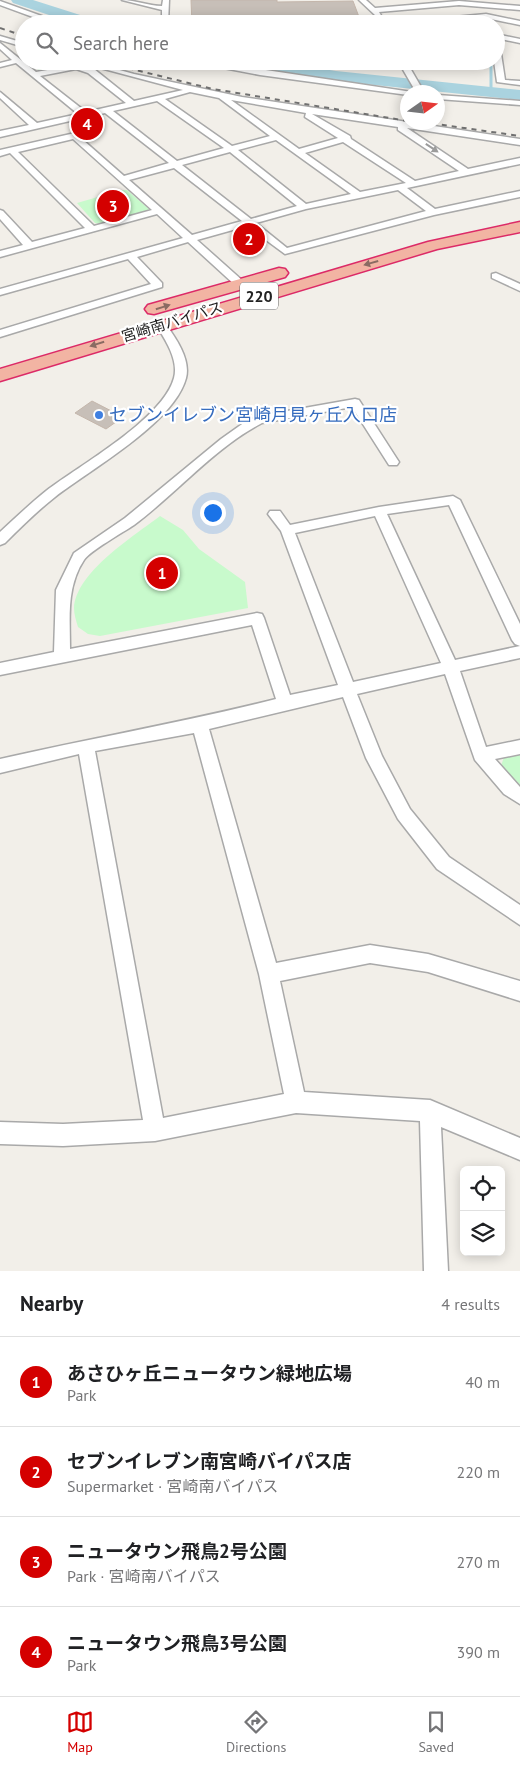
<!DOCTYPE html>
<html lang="en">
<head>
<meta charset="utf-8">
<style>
	:root { --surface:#fff; --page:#f2f2f2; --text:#202124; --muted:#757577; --line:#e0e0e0; --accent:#d40000 }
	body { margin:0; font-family:"PT Sans","Noto Sans JP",sans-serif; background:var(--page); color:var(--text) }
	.controls { position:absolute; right:15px; bottom:15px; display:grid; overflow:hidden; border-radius:8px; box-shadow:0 2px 12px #0003 }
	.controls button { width:45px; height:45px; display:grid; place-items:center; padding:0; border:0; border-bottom:1px solid var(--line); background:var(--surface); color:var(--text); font:25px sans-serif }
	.compass { position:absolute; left:400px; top:85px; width:45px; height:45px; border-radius:50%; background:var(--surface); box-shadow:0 2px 12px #0003; rotate:76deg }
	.you { position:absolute; left:212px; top:512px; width:18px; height:18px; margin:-12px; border:4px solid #fff; border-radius:50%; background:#1a73e8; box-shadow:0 0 0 8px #1a73e833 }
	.badge { display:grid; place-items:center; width:32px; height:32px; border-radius:50%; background:var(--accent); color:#fff; font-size:16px; font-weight:700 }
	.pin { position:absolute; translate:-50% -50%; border:2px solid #fff; box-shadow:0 1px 5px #0006 }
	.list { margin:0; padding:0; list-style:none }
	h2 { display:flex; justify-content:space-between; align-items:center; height:65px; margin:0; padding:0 20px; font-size:21px }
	h2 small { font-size:16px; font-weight:400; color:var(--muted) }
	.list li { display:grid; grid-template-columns:32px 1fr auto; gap:15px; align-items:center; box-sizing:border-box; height:90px; padding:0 20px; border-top:1px solid var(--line) }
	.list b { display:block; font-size:19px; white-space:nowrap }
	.list p { margin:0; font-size:16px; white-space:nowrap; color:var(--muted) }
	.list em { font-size:16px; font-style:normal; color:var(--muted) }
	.icon { flex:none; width:28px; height:28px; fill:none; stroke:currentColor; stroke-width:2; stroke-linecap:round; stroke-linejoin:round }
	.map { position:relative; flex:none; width:520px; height:1271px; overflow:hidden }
	.search { position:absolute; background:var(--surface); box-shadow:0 2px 12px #0003; left:15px; right:15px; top:15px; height:55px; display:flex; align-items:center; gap:12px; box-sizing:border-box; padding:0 18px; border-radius:28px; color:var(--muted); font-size:19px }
	.sheet { height:425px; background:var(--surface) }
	nav { display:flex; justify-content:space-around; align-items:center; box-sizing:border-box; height:70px; border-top:1px solid var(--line); background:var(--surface); font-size:14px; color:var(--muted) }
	nav a { display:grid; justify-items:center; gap:2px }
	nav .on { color:var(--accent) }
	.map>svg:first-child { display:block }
</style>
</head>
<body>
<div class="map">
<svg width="520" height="1271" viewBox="0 0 520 1271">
	<rect width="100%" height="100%" fill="#f2efe9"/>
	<!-- park -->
	<path fill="#c8facc" d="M27 61H63L74 65 41 72Z
		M91 117 105 126 83 133 71 122Z
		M122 190H127L150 210 148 212 101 224 95 223 77 203Z
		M160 516 183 530 199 549 245 582 248 608 100 636 88 634 78 627C76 621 74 614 74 608 76 572 134 536 160 516Z
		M520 753V785L501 766 504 757Z"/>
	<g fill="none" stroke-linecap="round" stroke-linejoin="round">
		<!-- stream -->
		<path stroke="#aad3df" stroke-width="3" d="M491 61V92"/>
		<!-- river -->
		<path fill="#aad3df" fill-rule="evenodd" d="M11 0H33L99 21 101 24H76L13 3Z
			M231 61H273L336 71 520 90V100L336 81 239 66Z"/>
	</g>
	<!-- building -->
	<path fill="#c7bfb8" stroke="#c4b6ab" d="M191 0H277V2L353 1 359 17 281 18 282 24H192Z
		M248 229 253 233 266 245 250 249 232 233Z
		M92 401 123 417 106 429 75 413Z"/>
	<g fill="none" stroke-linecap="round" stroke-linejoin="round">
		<!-- minor casing -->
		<g stroke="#a9a9a9" stroke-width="3">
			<path id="minor" d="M122 0C136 0 148 6 162 6L163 0H169L168 24H162V10Z
				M359 0H366L375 8 459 1 520 6V10L459 5 379 12 386 24H379L376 16Z
				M0 1 61 23 62 24H52L0 5Z
				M486 14 520 21V25L486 18 447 20 444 18Z
				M496 34 520 39V43L496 38Z
				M0 36 24 43V47L0 40Z
				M0 43 36 72 76 65 94 69 134 101 183 90 74 61H87L134 74 242 97 520 139V145L407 128 468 169 520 158V164L407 188 435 209 520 191V197L434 215 285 254 247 226 197 240 243 281V285H235L188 242 137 257 162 283V287L0 337V330L151 284 128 259 0 295V289L183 238 157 214 0 257V251L23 245 0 219V210L3 211 32 242 85 228 10 153 0 156V150L75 133 124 176 169 163 105 113 0 137V131L29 125 0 98V92L37 123 78 114 16 63 0 67V63L12 60 0 49ZM76 69 88 73 126 103 86 112 40 76ZM190 92 219 98 270 136 232 146 165 99ZM231 100 306 113 305 117 338 138 299 149ZM157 101 224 148 177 161 113 111ZM312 114 398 127V130L459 171 415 181 351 139 350 136ZM73 139 152 210 94 226 18 152ZM276 140 351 194 306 204 238 150ZM343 142 406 183 360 192 305 153ZM230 152 297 206 251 219 182 165ZM174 168 242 221 192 235 129 180ZM398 190 426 211 287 248 256 223 306 209Z
				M496 45 500 47 505 80 520 81V85L497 82 494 61H496Z
				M187 61H205L412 92H408V95L260 75Z
				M398 61H406L424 92H416Z
				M438 95 520 101V105L438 99Z
				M496 273 520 284V291L492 278V274Z
				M161 322 165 323C175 337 191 359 186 378 174 423 91 469 55 497 37 511 21 527 5 543L0 545V532C15 518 30 504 46 491 80 465 163 419 174 378 179 360 165 339 156 325Z
				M355 399 359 400 397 459 399 462 397 465H389L352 407 262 423C214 448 177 493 134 525 122 533 90 551 84 560 66 587 70 619 70 649L257 613 262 614 264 618 290 695 338 685 281 531 268 514 270 511H280L290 525 379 507 453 496 460 500 520 624V646L515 644 512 640 449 505 387 514 455 660 520 646V658L460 671 486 747 520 740V754L495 759 520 787V804L504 794 475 760 445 674 357 694 382 756 410 809 449 857 520 905V925L437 869 398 819 366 758 343 697 209 729 276 963 370 945 428 954 520 981V1001L428 972 370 963 280 981 304 1092 430 1100 520 1138V1160L441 1127 448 1271H424L420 1121 296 1113 155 1141 63 1146 0 1144V1122L63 1124 143 1120 79 754 0 773V759C92 738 185 722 276 699L252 625 0 675V663L54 652 56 590 74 553 125 518 221 439 245 422 259 416ZM375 516 441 663 353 682 295 533ZM194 733 259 974 284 1094 163 1118 95 751Z"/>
		</g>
		<!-- trunk casing -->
		<g stroke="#dc2a67" stroke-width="3">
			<path id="trunk" d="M520 222V232L437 249 0 381V369L428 242Z
				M279 268 285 269 288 273 285 277 154 314 148 313 145 309 148 305Z"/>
		</g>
		<!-- minor -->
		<use href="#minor" fill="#fff" fill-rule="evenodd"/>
		<!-- trunk -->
		<use href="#trunk" fill="#f2b4a3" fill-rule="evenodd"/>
		<!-- rail -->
		<path stroke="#707070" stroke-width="2" stroke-dasharray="5 5" stroke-linecap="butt" d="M0 28 24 36
			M99 61 213 89 408 121
			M422 122 520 136"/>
	</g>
	<!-- one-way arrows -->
	<defs><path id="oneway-solid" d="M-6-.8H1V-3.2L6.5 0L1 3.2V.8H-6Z" transform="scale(1.25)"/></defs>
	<use fill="#9c9c9c" href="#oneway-solid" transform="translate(432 148) rotate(34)"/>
	<g fill="#8a6b62">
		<use href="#oneway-solid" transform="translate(371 263) rotate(164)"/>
		<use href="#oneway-solid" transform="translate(163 307) rotate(-17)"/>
		<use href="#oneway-solid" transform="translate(97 344) rotate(163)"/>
	</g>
	<!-- markers -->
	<circle fill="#3f7fe0" stroke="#fff" stroke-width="2" cx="99" cy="415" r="5"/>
	<g text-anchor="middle" stroke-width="4.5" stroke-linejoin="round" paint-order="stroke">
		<!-- far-street labels -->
		<g font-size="15" fill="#222" stroke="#fff">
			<text transform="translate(172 322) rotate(-17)" y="5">宮崎南バイパス</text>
		</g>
		<!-- shield labels -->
		<rect fill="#fff" stroke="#646464" stroke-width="1" x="240" y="282.5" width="38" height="27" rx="4"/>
		<g font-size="16" font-weight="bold" fill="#222">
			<text x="259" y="302">220</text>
		</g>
		<!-- shop labels -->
		<g font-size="18" fill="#366cbe" stroke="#fff" text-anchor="start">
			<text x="109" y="421">セブンイレブン宮崎月見ヶ丘入口店</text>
		</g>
	</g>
</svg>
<div class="controls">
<button><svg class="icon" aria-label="locate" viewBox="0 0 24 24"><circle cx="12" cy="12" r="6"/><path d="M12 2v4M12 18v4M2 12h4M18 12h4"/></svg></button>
<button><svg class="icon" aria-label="layers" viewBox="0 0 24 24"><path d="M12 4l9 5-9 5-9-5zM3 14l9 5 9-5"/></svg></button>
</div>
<svg class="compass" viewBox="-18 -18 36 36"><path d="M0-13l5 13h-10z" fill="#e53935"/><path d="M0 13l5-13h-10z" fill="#757577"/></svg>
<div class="you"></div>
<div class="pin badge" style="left:162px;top:573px">1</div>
<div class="pin badge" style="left:249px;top:239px">2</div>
<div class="pin badge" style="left:113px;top:206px">3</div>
<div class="pin badge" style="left:87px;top:124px">4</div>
<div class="search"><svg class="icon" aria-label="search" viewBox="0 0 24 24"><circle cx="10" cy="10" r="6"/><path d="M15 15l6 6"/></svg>Search here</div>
</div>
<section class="sheet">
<h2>Nearby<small>4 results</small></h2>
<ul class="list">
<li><span class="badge">1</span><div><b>あさひヶ丘ニュータウン緑地広場</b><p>Park</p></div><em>40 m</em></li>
<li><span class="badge">2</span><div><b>セブンイレブン南宮崎バイパス店</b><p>Supermarket · 宮崎南バイパス</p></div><em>220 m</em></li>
<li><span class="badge">3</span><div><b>ニュータウン飛鳥2号公園</b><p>Park · 宮崎南バイパス</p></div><em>270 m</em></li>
<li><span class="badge">4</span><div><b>ニュータウン飛鳥3号公園</b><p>Park</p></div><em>390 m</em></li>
</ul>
</section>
<nav>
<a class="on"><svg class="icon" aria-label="map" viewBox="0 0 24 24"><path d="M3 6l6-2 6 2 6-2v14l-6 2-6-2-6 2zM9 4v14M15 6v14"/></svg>Map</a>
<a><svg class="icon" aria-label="directions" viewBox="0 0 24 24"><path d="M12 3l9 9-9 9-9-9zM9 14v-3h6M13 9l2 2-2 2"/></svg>Directions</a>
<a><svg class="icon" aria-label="saved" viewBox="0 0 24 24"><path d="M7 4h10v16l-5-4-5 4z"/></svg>Saved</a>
</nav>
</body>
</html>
